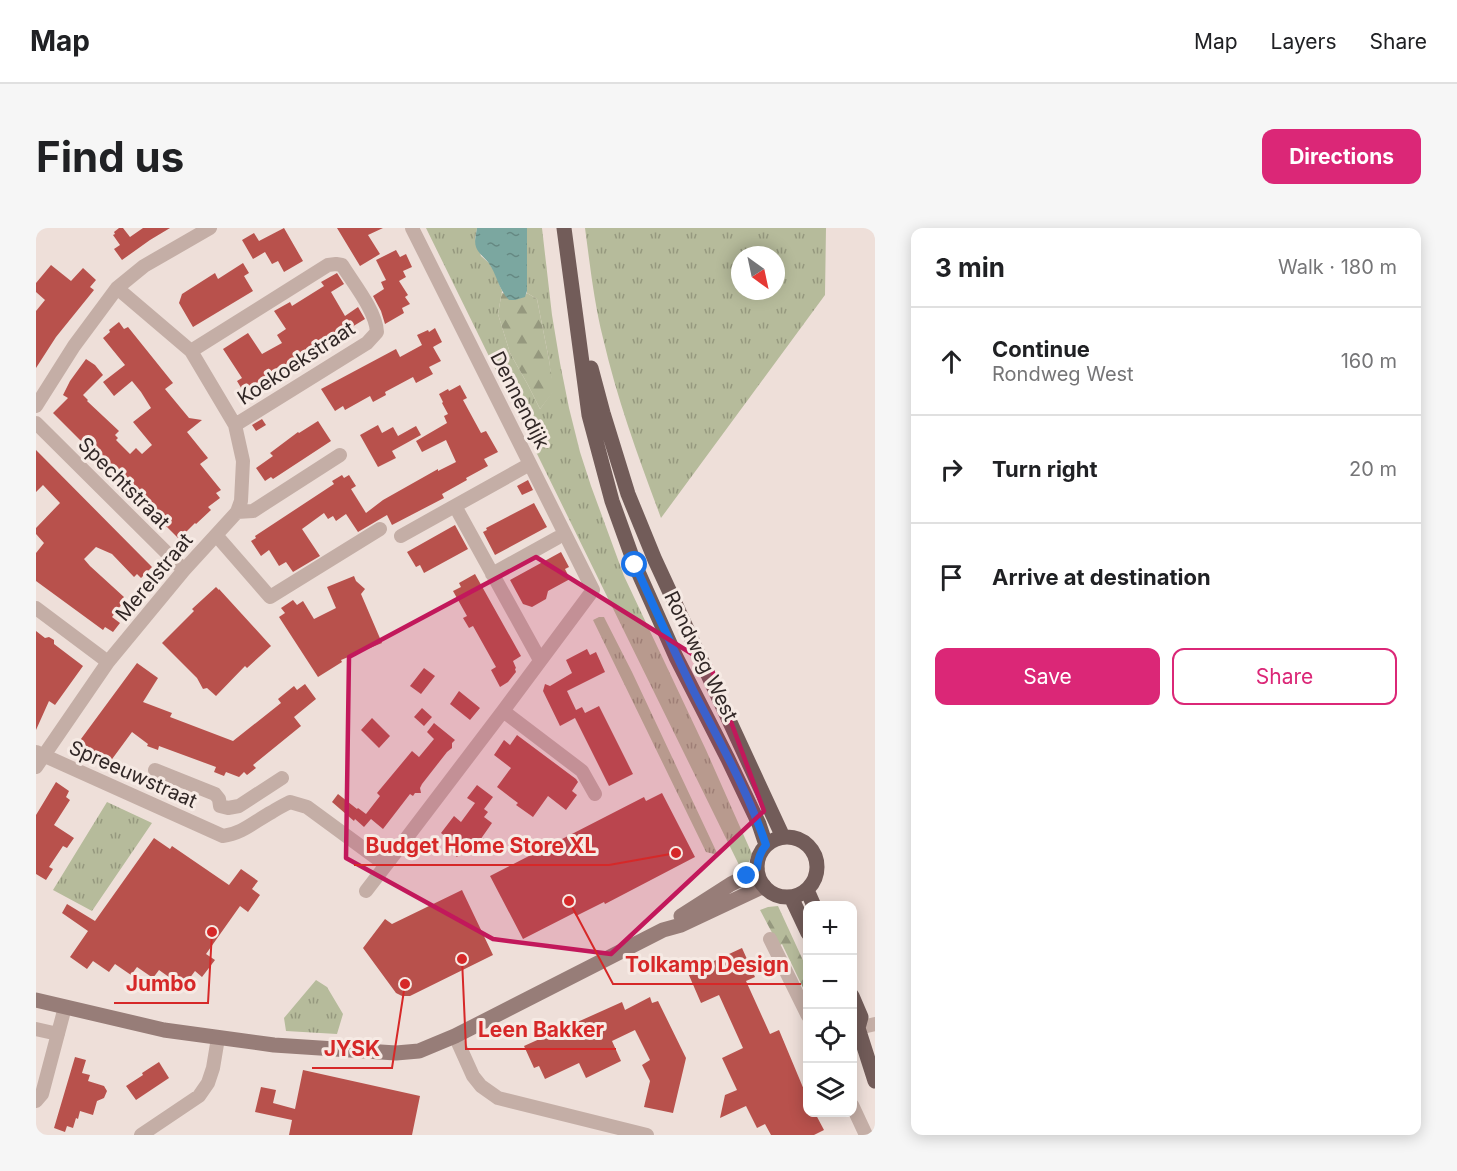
<!DOCTYPE html>
<html lang="en">
<head>
<meta charset="utf-8">
<style>
	:root { --surface:#fff; --page:#f6f6f6; --text:#202124; --muted:#757577; --line:#e0e0e0; --accent:#db2777 }
	body { margin:0; font-family:Inter,sans-serif; background:var(--page); color:var(--text) }
	.controls { position:absolute; right:18px; bottom:18px; display:grid; overflow:hidden; border-radius:12px; box-shadow:0 3px 15px #0003 }
	.controls button { width:54px; height:54px; display:grid; place-items:center; padding:0; border:0; border-bottom:2px solid var(--line); background:var(--surface); color:var(--text); font:30px sans-serif }
	.compass { position:absolute; left:695px; top:18px; width:54px; height:54px; border-radius:50%; background:var(--surface); box-shadow:0 3px 15px #0003; rotate:147deg }
	.stop { position:absolute; width:18px; height:18px; margin:-14px; border:4px solid #1a73e8; border-radius:50%; background:#fff }
	.stop.end { background:#1a73e8; border-color:#fff; box-shadow:0 2px 6px #0008 }
	.list { margin:0; padding:0; list-style:none }
	h2 { display:flex; justify-content:space-between; align-items:center; height:78px; margin:0; padding:0 24px; font-size:26px }
	h2 small { font-size:20px; font-weight:400; color:var(--muted) }
	.list li { display:grid; grid-template-columns:39px 1fr auto; gap:18px; align-items:center; box-sizing:border-box; height:108px; padding:0 24px; border-top:2px solid var(--line) }
	.list b { display:block; font-size:22px; white-space:nowrap }
	.list p { margin:0; font-size:20px; white-space:nowrap; color:var(--muted) }
	.list em { font-size:20px; font-style:normal; color:var(--muted) }
	.actions { display:flex; gap:12px; padding:18px 24px }
	.actions a { flex:1; padding:14px 0; border:2px solid var(--accent); border-radius:12px; text-align:center; font-size:21px; color:var(--accent) }
	.actions .main { background:var(--accent); color:#fff }
	.icon { flex:none; width:33px; height:33px; fill:none; stroke:currentColor; stroke-width:2; stroke-linecap:round; stroke-linejoin:round }
	.map { position:relative; flex:none; width:839px; height:907px; overflow:hidden; border-radius:12px }
	header { display:flex; align-items:center; gap:36px; box-sizing:border-box; height:84px; padding:0 30px; background:var(--surface); border-bottom:2px solid var(--line) }
	header strong { font-size:28px }
	nav { display:flex; gap:33px; margin-inline-start:auto; font-size:21px }
	.intro { display:flex; align-items:center; justify-content:space-between; box-sizing:border-box; height:144px; padding:0 36px }
	h1 { margin:0; font-size:42px }
	.button { padding:15px 27px; border-radius:12px; background:var(--accent); color:#fff; font-size:21px; font-weight:700 }
	main { display:flex; gap:36px; padding:0 36px }
	aside { flex:1; background:var(--surface); border-radius:12px; box-shadow:0 3px 15px #0003 }
	.map>svg:first-child { display:block }
</style>
</head>
<body>
<header>
<strong>Map</strong>
<nav><a>Map</a><a>Layers</a><a>Share</a></nav>
</header>
<div class="intro"><h1>Find us</h1><a class="button">Directions</a></div>
<main>
<div class="map">
<svg width="839" height="907" viewBox="0 0 839 907">
	<defs>
		<pattern id="grass-tufts" width="24" height="20" patternUnits="userSpaceOnUse" patternTransform="scale(1.5)"><rect width="24" height="20" fill="#b6bb9b"/><path d="M3 7l-1-3M5 7V3M7 7l1-3M15 17l-1-3M17 17v-4M19 17l1-3" fill="none" stroke="#95987e"/></pattern>
		<pattern id="forest-firs" width="22" height="20" patternUnits="userSpaceOnUse" patternTransform="scale(1.5)"><rect width="22" height="20" fill="#b6bb9b"/><path d="M5 1l3.5 6h-7zM16 11l3.5 6h-7z" fill="#95987e"/></pattern>
		<pattern id="water-ripples" width="26" height="14" patternUnits="userSpaceOnUse" patternTransform="scale(1.5)"><rect width="26" height="14" fill="#7ba7a0"/><path d="M2 4q2-2 4 0t4 0M15 11q2-2 4 0t4 0" fill="none" stroke="#658882"/></pattern>
	</defs>
	<rect width="100%" height="100%" fill="#eedfd9"/>
	<!-- grass -->
	<path fill="url(#grass-tufts)" fill-rule="evenodd" d="M390 0H441L439 10 445 28 453 35 458 43 466 63 462 86 474 125 492 157 504 181 517 163 513 132 501 71 491 65V0H506L516 87 524 135 533 180 544 224 555 258 588 348 670 522 716 626 713 634 705 641Z
		M549 0H790L789 67 625 290C603 231 581 171 567 110 558 74 554 37 549 0ZM704 27H740V63H704Z
		M563 389H568L570 393 596 444 682 627 670 624 557 392Z
		M71 574 116 595 56 683 17 662Z
		M280 752 291 759 307 786 301 806 250 803 248 790Z"/>
	<!-- forest -->
	<path fill="url(#forest-firs)" d="M466 63V65L488 69 491 65 501 71 513 132 518 163 504 181 492 157 474 125 462 86Z
		M742 678 771 741V768L746 716 743 718 724 682 732 679Z"/>
	<!-- water -->
	<path fill="url(#water-ripples)" d="M441 0H491V63L489 69 479 72H473C462 61 461 46 452 34 448 29 442 25 440 19 438 13 440 6 441 0Z"/>
	<!-- building -->
	<path fill="#b8514c" d="M83 0H87L94 9 107 0H134L114 12 86 32 78 21 84 17 77 7 79 6 78 4Z
		M248 0 267 33 248 44 242 33 236 36 229 24 217 31 206 12 218 5 223 13Z
		M301 0H347L332 7 344 26 324 38Z
		M360 22 364 29 370 26 376 39 367 43 370 49 363 53 372 67 369 69 374 76 366 80 368 85 349 96 345 83 337 68 348 61 345 54 350 52 340 32Z
		M207 35 213 45 208 48 217 63 157 99 143 75 146 66 179 45 182 51Z
		M15 37 35 53 47 40 60 52 54 59 58 62 20 109 0 140V83L9 72 0 64V55Z
		M301 45 308 56 295 64 309 88 322 79 329 91 306 105 309 110 294 119 291 115 267 131 265 128 249 139 251 143 210 168 201 153 206 150 187 121 212 105 226 126 246 115 241 107 250 101 238 83 254 74 256 78 288 58 285 54Z
		M83 94 88 101 92 99 137 155 129 161 153 190 166 192 151 204 172 230 164 236 185 262 180 265 184 270 172 279 175 282 160 296 159 295 143 311 17 185 32 170 27 167 34 153 50 131 59 137 67 147 47 167 52 172 51 173 83 203 79 207 82 210 80 212 94 226 100 220 106 226 116 217 97 194 115 180 105 164 96 153 78 168 67 154 89 137 67 110 74 104 73 102Z
		M399 100 406 114 397 119 405 133 393 139 397 146 380 155 377 149 349 164 350 167 337 174 334 168 309 182 307 178 299 183 285 161 360 121 364 129 386 117 381 107 392 102 393 104Z
		M424 157 431 170 427 172 445 205 450 203 462 224 448 231 452 238 430 250 431 252 406 266 408 270 356 297 351 287 322 304 310 286 300 293 297 288 292 291 288 285 266 301 284 328 257 344 250 334 243 338 233 322 225 328 215 313 220 310 219 308 298 256 296 253 306 247 308 250 313 247 320 258 315 261 330 285 347 272 402 241V243L420 234 410 212 386 224 380 213 411 195 408 188 412 186 406 175 407 174 403 166 412 161 413 163Z
		M226 191 230 197 220 203 216 197Z
		M282 193 295 213 237 251 235 249 229 253 220 240 237 228 234 225 262 204 263 205Z
		M342 197 346 205 357 199 362 208 380 198 385 207 356 223 360 230 342 239 324 207Z
		M0 222 116 339 105 350 101 346 98 349 76 326 60 319 48 331 54 338 88 369 86 376 76 389 84 395 77 404 69 399 67 402 0 353V325L8 315 0 306V300L24 275 7 257 0 264Z
		M492 252 497 262 486 267 481 258Z
		M498 275 511 299 459 327 447 304 451 302 450 300Z
		M419 297 432 321 388 345 384 337 380 339 371 324Z
		M525 324 533 339 529 341 534 351 512 363 510 371 496 379 487 376 474 352Z
		M439 346 485 428 477 433 480 440 479 441 480 444 472 454 464 459 455 442 460 439 437 398 433 400 427 390 431 388 417 363 425 359 423 355Z
		M318 348 320 353 329 361 325 366 346 415 305 432 306 434 282 449 243 389 249 385 245 380 257 372 261 377 267 373 278 391 300 380 291 359Z
		M180 359 183 362V361L235 418 211 440 209 438 180 468 171 460 167 461 161 450 126 415 158 383 156 381Z
		M0 403 9 410 13 409 18 412V416L47 438 19 477 13 473 0 502Z
		M551 421 554 427 560 424 569 444 531 463 540 482 546 479 549 485 563 478 597 546 573 558 539 490 524 498 507 463 509 456 514 458 536 445 530 432Z
		M101 435 122 450 107 474 136 485 134 489 197 513 245 475 242 471 258 458 261 462 269 456 280 471 258 489 265 498 217 537 220 540 211 547 208 544 203 549 190 544 188 548 178 544 180 539 123 518 122 522 111 518 112 516 96 504 71 538 42 515Z
		M388 440 399 448 385 466 374 458Z
		M423 463 444 480 434 492 414 476Z
		M386 480 396 489 388 498 378 489Z
		M336 490 354 508 343 520 325 502Z
		M398 495 419 512 416 515V520L411 524 386 556 384 560 385 565H379L377 568 374 566 347 601 335 591 328 599 319 591 318 593 296 574 302 566 321 581 322 580 330 586 344 568 341 565 376 523 383 529 398 511 391 504Z
		M481 507 540 551 542 554 536 563 541 567 530 582 512 568 497 589 480 577 482 575 461 559 475 540 458 527 468 512 474 517Z
		M20 554 33 563 30 569 34 572 18 597 38 610 31 620 27 618 13 639 17 641 10 652 0 646V587Z
		M441 557 457 569 448 581 452 584 448 589 456 595 442 615 436 611 421 629 410 620 415 613 405 605 418 588 425 594 439 575 431 570Z
		M626 565 659 629 569 676 568 674 540 688 538 685 487 711 454 648 608 569 610 573Z
		M118 610 134 621 136 618 193 657 205 641 222 653 216 661 224 667 212 684 204 678 170 726 179 732 166 749 159 743 147 759 123 742 117 750 101 739 95 747 79 736 73 744 57 733 51 741 34 729 52 703 26 685 31 676 59 693Z
		M426 662 457 727 374 768H366L360 765 327 720 349 691 356 696Z
		M706 720 719 749 710 753 734 806 743 802 771 869V885H779L788 902 778 907H735L729 896 721 900 710 878 684 890 689 867 701 862 686 830 707 820 683 767 665 775 652 745Z
		M614 769 616 775 622 773 650 830 637 885 608 879 614 853 606 837 614 832 599 802 576 813 585 833 550 850 543 835 509 851 503 838 498 840 488 818 586 774 589 782Z
		M39 829 50 832 46 845 54 847 52 853 68 858 71 863 68 870 61 873 57 887 44 883 42 891 40 890 37 900 31 898 29 904 18 900Z
		M123 834 133 850 100 872 90 858 107 847 106 845Z
		M267 842 384 868 376 907H253L256 892 219 884 225 859 240 862 237 875 259 881Z"/>
	<g fill="none" stroke-linecap="round" stroke-linejoin="round">
		<!-- street -->
		<path stroke="#c4aea6" stroke-width="14" d="M81 60 155 123 199 197 207 233 205 273 201 284
			M155 123 292 37 300 36 306 37C317 55 340 83 341 104L331 115 199 197
			M0 178 38 118 81 60 108 38 174 0
			M0 195 148 342
			M419 278 504 432
			M180 307 234 369 344 301
			M365 308 494 236
			M456 346 521 310
			M0 380 72 434
			M467 483 546 543 559 566
			M0 524 187 608C206 606 219 593 236 584 242 580 248 577 254 574L271 579 350 637 467 483 557 362 376 0
			M0 539 72 434 148 342 201 284 217 283 304 227
			M119 542 179 566 183 571 184 578 192 580 203 578 246 550
			M330 663 350 637
			M734 711 772 788
			M822 800 839 796
			M0 801 22 806
			M419 808 437 848 445 858 462 870 611 907
			M0 873 6 866 29 779
			M816 877 830 907
			M105 907 163 868 172 855 177 840 182 810"/>
		<!-- secondary -->
		<path stroke="#977d78" stroke-width="15" d="M645 688 695 656 711 648 721 640
			M0 772 128 802 238 817 360 825 383 823 419 808 627 702 645 697 728 658"/>
		<!-- primary -->
		<path stroke="#725c59" stroke-width="15" d="M528 0 553 187 576 273 599 337 640 429 692 531 723 596 730 617
			M555 140 567 185 592 266 619 332 747 609
			M721 639a30 30 0 1 1 60 0a30 30 0 1 1-60 0Z
			M771 662 778 678
			M755 669 772 705
			M816 768 825 789 822 800 839 853"/>
	</g>
	<g fill="none" stroke-linecap="round" stroke-linejoin="round">
		<!-- route -->
		<path stroke="#1a73e8" stroke-width="8" d="M599 337C618 379 637 421 657 462 683 513 712 563 730 617 724 624 722 630 721 640L711 648"/>
	</g>
	<!-- marked area -->
	<path fill="#c2185b" fill-opacity="0.2" stroke="#c2185b" stroke-width="4.5" stroke-linejoin="round" d="M500 329 674 437 728 583 575 726 457 711 310 630 313 429Z"/>
	<g text-anchor="middle" stroke-width="6" stroke-linejoin="round" paint-order="stroke">
		<!-- street labels -->
		<g font-size="20" fill="#312726" stroke="#f6eae4">
			<text transform="translate(260 135) rotate(-33)" y="7">Koekoekstraat</text>
			<text transform="translate(484 172) rotate(63)" y="7">Dennendijk</text>
			<text transform="translate(88 255) rotate(45)" y="7">Spechtstraat</text>
			<text transform="translate(118 349) rotate(-50)" y="7">Merelstraat</text>
			<text transform="translate(665 428) rotate(64)" y="7">Rondweg West</text>
			<text transform="translate(97 546) rotate(24)" y="7">Spreeuwstraat</text>
		</g>
	</g>
	<!-- callouts -->
	<path fill="none" stroke="#d62828" stroke-width="2" d="M640 625L573 637H318M533 673L577 756H765M176 704L172 775H78M426 731L430 821H580M369 756L356 840H276"/>
	<g fill="#d62828" stroke="#f6eae4" stroke-width="2">
		<circle cx="640" cy="625" r="6"/>
		<circle cx="533" cy="673" r="6"/>
		<circle cx="176" cy="704" r="6"/>
		<circle cx="426" cy="731" r="6"/>
		<circle cx="369" cy="756" r="6"/>
	</g>
	<g font-size="21" text-anchor="middle" font-weight="bold" fill="#d62828" stroke="#f6eae4" stroke-width="6" stroke-linejoin="round" paint-order="stroke">
		<text x="445" y="625">Budget Home Store XL</text>
		<text x="671" y="744">Tolkamp Design</text>
		<text x="125" y="763">Jumbo</text>
		<text x="505" y="809">Leen Bakker</text>
		<text x="316" y="828">JYSK</text>
	</g>
</svg>
<div class="controls">
<button>+</button>
<button>−</button>
<button><svg class="icon" aria-label="locate" viewBox="0 0 24 24"><circle cx="12" cy="12" r="6"/><path d="M12 2v4M12 18v4M2 12h4M18 12h4"/></svg></button>
<button><svg class="icon" aria-label="layers" viewBox="0 0 24 24"><path d="M12 4l9 5-9 5-9-5zM3 14l9 5 9-5"/></svg></button>
</div>
<svg class="compass" viewBox="-18 -18 36 36"><path d="M0-13l5 13h-10z" fill="#e53935"/><path d="M0 13l5-13h-10z" fill="#757577"/></svg>
<div class="stop" style="left:599px;top:337px"></div>
<div class="stop end" style="left:711px;top:648px"></div>
</div>
<aside>
<h2>3 min<small>Walk · 180 m</small></h2>
<ul class="list">
<li><svg class="icon" aria-label="ahead" viewBox="0 0 24 24"><path d="M12 20V5M6 11l6-6 6 6"/></svg><div><b>Continue</b><p>Rondweg West</p></div><em>160 m</em></li>
<li><svg class="icon" aria-label="right" viewBox="0 0 24 24"><path d="M7 20v-9h11M14 6l5 5-5 5"/></svg><div><b>Turn right</b></div><em>20 m</em></li>
<li><svg class="icon" aria-label="arrive" viewBox="0 0 24 24"><path d="M6 21V4h12l-3 4 3 4H6"/></svg><div><b>Arrive at destination</b></div></li>
</ul>
<div class="actions"><a class="main">Save</a><a>Share</a></div>
</aside>
</main>
</body>
</html>
